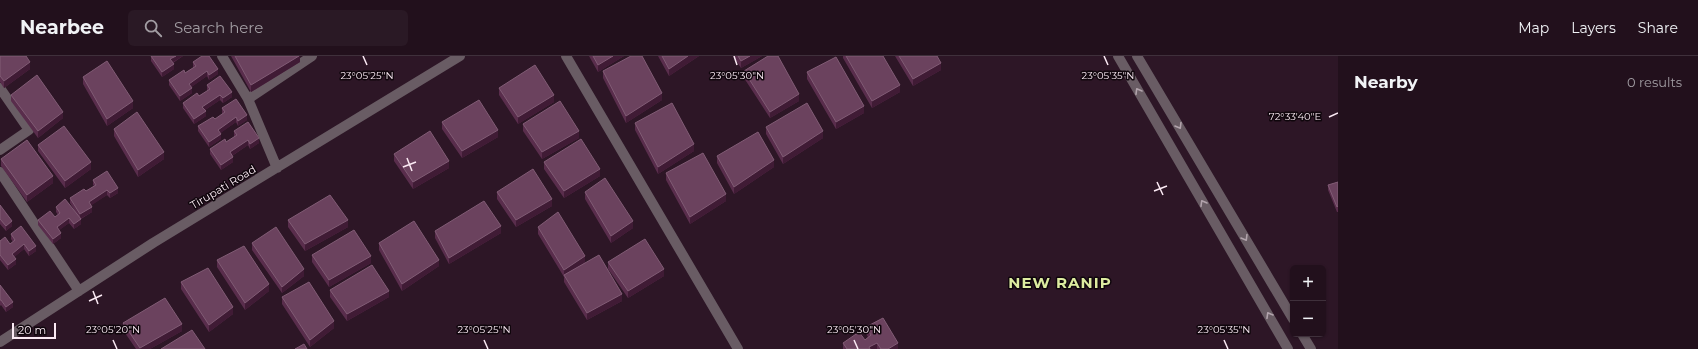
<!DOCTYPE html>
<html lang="en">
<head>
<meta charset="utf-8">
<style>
	:root { --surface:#22101c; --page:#2a1925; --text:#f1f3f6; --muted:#a29da3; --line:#3f303b }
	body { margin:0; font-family:Montserrat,sans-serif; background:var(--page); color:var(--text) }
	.controls { position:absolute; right:12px; bottom:12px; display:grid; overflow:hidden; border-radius:6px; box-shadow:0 1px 3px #0004 }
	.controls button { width:36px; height:36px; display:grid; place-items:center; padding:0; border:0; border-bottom:1px solid var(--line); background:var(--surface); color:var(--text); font:20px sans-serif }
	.scale { position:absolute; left:12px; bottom:10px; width:44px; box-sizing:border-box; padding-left:4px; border:2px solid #fbeaf4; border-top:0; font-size:11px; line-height:14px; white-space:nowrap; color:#fbeaf4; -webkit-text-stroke:3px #0f060c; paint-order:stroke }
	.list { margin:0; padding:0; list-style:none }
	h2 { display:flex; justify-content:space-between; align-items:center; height:52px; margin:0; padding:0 16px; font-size:17px }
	h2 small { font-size:13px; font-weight:400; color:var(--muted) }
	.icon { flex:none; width:22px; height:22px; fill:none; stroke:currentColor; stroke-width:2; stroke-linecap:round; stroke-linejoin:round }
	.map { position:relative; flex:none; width:1338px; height:293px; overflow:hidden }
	header { display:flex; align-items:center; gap:24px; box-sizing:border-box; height:56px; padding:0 20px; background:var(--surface); border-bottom:1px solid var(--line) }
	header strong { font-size:19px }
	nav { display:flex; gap:22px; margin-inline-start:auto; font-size:14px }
	.search { width:280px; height:36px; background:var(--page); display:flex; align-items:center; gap:10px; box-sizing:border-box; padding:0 14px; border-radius:6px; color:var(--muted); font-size:15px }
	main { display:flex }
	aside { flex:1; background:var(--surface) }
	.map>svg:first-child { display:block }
</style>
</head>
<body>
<header>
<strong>Nearbee</strong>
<div class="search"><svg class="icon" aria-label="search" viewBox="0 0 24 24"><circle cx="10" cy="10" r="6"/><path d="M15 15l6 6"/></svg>Search here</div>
<nav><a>Map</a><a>Layers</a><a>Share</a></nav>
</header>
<main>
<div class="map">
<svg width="1338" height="293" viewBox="0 0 1338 293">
	<rect width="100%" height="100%" fill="#2d1626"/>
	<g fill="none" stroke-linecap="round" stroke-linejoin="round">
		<!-- minor -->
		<path stroke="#695c64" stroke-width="10" d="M222 0 248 43 312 0
			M566 0 738 293
			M1118 0 1288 293
			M1137 0 1293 263
			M0 32 29 74 0 94
			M248 43 277 112
			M0 116 79 235
			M1302 278 1311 293
			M0 286 153 187 460 0"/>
	</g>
	<!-- wall -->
	<path fill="#592d4c" d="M0 0 30 13 4 32 0 26Z
		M151 0H183L173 7 174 13 162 21 151 5Z
		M231 0H300V6L251 36Z
		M589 0H624L598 16Z
		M658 0H699L669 20Z
		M733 0H762L741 12Z
		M843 0H883L900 36 872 52 843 2Z
		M895 0H937L941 14 913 30Z
		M193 6 218 18 209 24 207 20 191 31 192 37 180 45 169 29V24L185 17 193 12Z
		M603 15 662 44 626 67 603 22Z
		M744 15 799 45 770 62 744 22Z
		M807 16 864 57 836 73 807 23Z
		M83 21 133 52 107 70 83 28Z
		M207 29 232 41 223 47 220 44 205 54 206 60 194 68 183 52V47L199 40 207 35Z
		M499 32 554 46 518 68 499 39Z
		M11 39 63 62 38 82 11 45Z
		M222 52 247 64 238 70 236 66 220 77 221 83 209 91 198 75V70L215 63 223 58 222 57Z
		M442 66 498 81 462 102 442 73Z
		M635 67 694 95 658 118 635 74Z
		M523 68 579 82 542 103 523 75Z
		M766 71 823 82 783 108 766 78Z
		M114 73 164 103 138 121 114 80Z
		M234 75 259 87 250 93 248 89 232 100 233 106 221 114 210 98V93L226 86 234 81Z
		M38 89 91 113 65 132 38 95Z
		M394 98 449 112 413 133 394 105Z
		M717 100 774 111 734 138 717 107Z
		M1 103 53 127 27 146 1 110Z
		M544 106 600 120 564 142 544 113Z
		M666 117 726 145 690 168 666 124Z
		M93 124 118 137 110 142 107 139 91 149 92 156 81 163V168L74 173 69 167 59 174 61 182 53 188 38 169V164L55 161 58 159 56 156V151L77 159 70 147V142L86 135 94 130 93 129Z
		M1338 126V156H1337L1328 134V129Z
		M497 136 552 150 516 171 497 143Z
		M585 136 633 172 611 187 585 143Z
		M0 149 12 170 6 175 0 168Z
		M288 164 348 171 305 195 288 171Z
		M538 171 585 207 622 245 587 264 564 226V221L538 178Z
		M435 175 501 177 449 208 435 182Z
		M11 178 36 195 29 200 24 193 14 201 16 208 8 214 0 204V185L10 188 13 186 11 183Z
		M252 187 304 220 282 237 252 194Z
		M379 187 439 210 402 235 379 194Z
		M312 199 371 207 329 231 312 206Z
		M217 204 269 235 245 254 217 211Z
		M608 206 664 220 628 242 608 213Z
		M181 226 233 258 209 276 181 233Z
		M0 229 13 251 6 256 1 249 0 250Z
		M330 234 389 241 347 265 330 241Z
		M282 241 334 272 310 291 282 248Z
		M123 267 182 275 150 293H136L123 274Z
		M866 271 898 293H843V287L865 284 868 281 866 278Z"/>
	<!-- shaded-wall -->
	<path fill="#401b35" d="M176 0H183L170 8V3Z
		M299 0H300V6L251 36V29Z
		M613 0H624L598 16V9Z
		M688 0H699L669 20V13Z
		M750 0H762L741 12V5Z
		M30 6V13L4 32V25Z
		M941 7V14L913 30V23Z
		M174 8V13L162 21V16Z
		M218 13V18L209 24V19Z
		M207 15V20L189 33V28Z
		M900 29V36L872 52V45Z
		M192 32V37L180 45V40Z
		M232 36V41L223 47V42Z
		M662 37V44L626 67V60Z
		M799 38V45L770 62V56Z
		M220 39V44L202 56V51Z
		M554 39V46L518 68V61Z
		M133 45V52L107 70V63Z
		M864 50V57L836 73V66Z
		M206 55V60L194 68V63Z
		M63 56V62L38 82V75Z
		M247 59V64L238 70V65Z
		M236 61V66L218 79V74Z
		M498 74V81L462 102V95Z
		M579 75V82L542 103V96Z
		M823 75V82L783 108V101Z
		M221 78V83L209 91V86Z
		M259 82V87L250 93V88Z
		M248 84V89L230 101V96Z
		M694 88V95L658 118V111Z
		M164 96V103L138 121V114Z
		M233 101V106L221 114V109Z
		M774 104V111L734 138V131Z
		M449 105V112L413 133V126Z
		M91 106V113L65 132V125Z
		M600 113V120L564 142V135Z
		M53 120V127L27 146V139Z
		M118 132V137L110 142V137Z
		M107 134V139L89 151V146Z
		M726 138V145L690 168V161Z
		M552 143V150L516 171V164Z
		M92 151V156L80 163V158Z
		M69 162V167L57 176V171Z
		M81 163V168L74 173V168Z
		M348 164V171L305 195V188Z
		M12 165V170L6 175V170Z
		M633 165V172L611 187V180Z
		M501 170V177L449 208V202Z
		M61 177V182L53 188V183Z
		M24 188V193L12 203V198Z
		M36 190V195L29 200V195Z
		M371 200V207L329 231V224Z
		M585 200V207L564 219V214Z
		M16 203V208L8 214V209Z
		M439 204V210L402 235V228Z
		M304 213V220L282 237V231Z
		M664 213V220L628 242V235Z
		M269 228V235L245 254V247Z
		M389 235V241L347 265V258Z
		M622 238V245L587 264V257Z
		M13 246V251L6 256V251Z
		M233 251V258L209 276V269Z
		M334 265V272L310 291V284Z
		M182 268V275L150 293H140V292Z
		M877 287V293H869V291Z
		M898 287V293H888Z"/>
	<!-- building -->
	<path fill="#6b425e" stroke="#815c75" d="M0 0H26L30 6 4 25 0 20Z
		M151 0H176L170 3 174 8 162 16Z
		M202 0H209L218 13 209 19 207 15 189 28 192 32 180 40 169 24 184 14 185 17 196 10 193 6Z
		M235 0H299L251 29Z
		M593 0H613L598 9Z
		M631 0H642L662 37 626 60 603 15Z
		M662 0H688L669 13Z
		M738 0H750L741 5Z
		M768 0H778L799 38 770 56 744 15Z
		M846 0H883L900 29 872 45Z
		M899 0H937L941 7 913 23Z
		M836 1 864 50 836 66 807 16Z
		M107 5 133 45 107 63 83 21Z
		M535 9 554 39 518 61 499 32Z
		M37 19 63 56 38 75 11 39Z
		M220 20 232 36 223 42 220 39 202 51 206 55 194 63 183 47 197 37 199 40 210 33 207 29Z
		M236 43 247 59 238 65 236 61 218 74 221 78 209 86 198 70 213 61 215 63 225 56 222 52Z
		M479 44 498 74 462 95 442 66Z
		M560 45 579 75 542 96 523 68Z
		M672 47 694 88 658 111 635 67Z
		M807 47 823 75 783 101 766 71Z
		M137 56 164 96 138 114 114 73Z
		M248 66 259 82 250 88 248 84 230 96 233 101 221 109 210 93 225 83 226 86 237 79 234 75Z
		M64 70 91 106 65 125 38 89Z
		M430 75 449 105 413 126 394 98Z
		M758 76 774 104 734 131 717 100Z
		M581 83 600 113 564 135 544 106Z
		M27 84 53 120 27 139 1 103Z
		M703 97 726 138 690 161 666 117Z
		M533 113 552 143 516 164 497 136Z
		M107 115 118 132 110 137 107 134 89 146 92 151 80 158 70 142 84 133 86 135 96 129 93 124Z
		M605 122 633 165 611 180 585 136Z
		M1338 126V150L1337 151 1328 129Z
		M330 139 348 164 305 188 288 164Z
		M65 143 81 163 74 168 69 162 57 171 61 177 53 183 38 164 50 155 55 161 60 157 56 151Z
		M484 145 501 170 449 202 435 175Z
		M0 149 12 165 6 170 0 163Z
		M558 156 585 200 564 214 538 171Z
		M414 165 439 204 402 228 379 187Z
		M21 170 36 190 29 195 24 188 12 198 16 203 8 209 0 199V185L5 181 10 188 15 184 11 178Z
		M276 171 304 213 282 231 252 187Z
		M354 174 371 200 329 224 312 199Z
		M645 183 664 213 628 235 608 206Z
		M244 190 269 228 245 247 217 204Z
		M599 199 622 238 587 257 564 219Z
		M372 209 389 235 347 258 330 234Z
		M208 212 233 251 209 269 181 226Z
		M309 226 334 265 310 284 282 241Z
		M0 229 13 246 6 251 1 244H0Z
		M165 242 182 268 140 292 123 267Z
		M883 262 898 287 888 293H881L877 287 869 291 870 293H847L843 287 859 276 865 284 871 279 866 271Z
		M192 274 205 293H161Z
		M304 288 307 293H295Z"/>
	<!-- one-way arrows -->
	<defs><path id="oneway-chevron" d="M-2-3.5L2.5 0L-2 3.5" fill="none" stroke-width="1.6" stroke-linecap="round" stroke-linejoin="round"/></defs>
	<g stroke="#b2a3ac">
		<use href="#oneway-chevron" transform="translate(1138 35) rotate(-120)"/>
		<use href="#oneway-chevron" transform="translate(1179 70) rotate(59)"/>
		<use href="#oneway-chevron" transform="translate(1203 147) rotate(-120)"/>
		<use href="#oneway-chevron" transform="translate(1245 182) rotate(59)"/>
		<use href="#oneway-chevron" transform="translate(1269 259) rotate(-120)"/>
	</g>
	<!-- ticks -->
	<path fill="none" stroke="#fbeaf4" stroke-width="1.5" d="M363 0 367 9M734 0 737 9M1104 0 1108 9M1329 61 1338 57M407 102 412 115M403 111 416 106M1157 126 1163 139M1154 135 1167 130M93 235 98 248M89 245 102 239M113 284 117 293M484 284 488 293M854 284 858 293M1224 284 1228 293"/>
	<g text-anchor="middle" stroke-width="3" stroke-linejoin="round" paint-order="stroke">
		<!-- street labels -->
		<g font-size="11" fill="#fbeaf4" stroke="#0f060c">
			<text transform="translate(223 131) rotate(-31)" y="4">Tirupati Road</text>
		</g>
		<!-- district labels -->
		<g font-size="15" font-weight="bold" letter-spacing="1" fill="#ddeca0" stroke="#0f060c">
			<text x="1060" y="232">NEW RANIP</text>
		</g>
	</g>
	<g font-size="10" text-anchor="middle" fill="#fbeaf4" stroke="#0f060c" stroke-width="3" stroke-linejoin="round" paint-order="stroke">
		<text x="367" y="23">23°05'25"N</text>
		<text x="737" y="23">23°05'30"N</text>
		<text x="1108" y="23">23°05'35"N</text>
		<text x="1295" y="64">72°33'40"E</text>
		<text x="113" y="277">23°05'20"N</text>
		<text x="484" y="277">23°05'25"N</text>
		<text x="854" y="277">23°05'30"N</text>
		<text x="1224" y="277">23°05'35"N</text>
	</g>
</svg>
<div class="controls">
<button>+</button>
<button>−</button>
</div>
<div class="scale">20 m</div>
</div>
<aside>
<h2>Nearby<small>0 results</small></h2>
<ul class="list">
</ul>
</aside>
</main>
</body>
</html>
